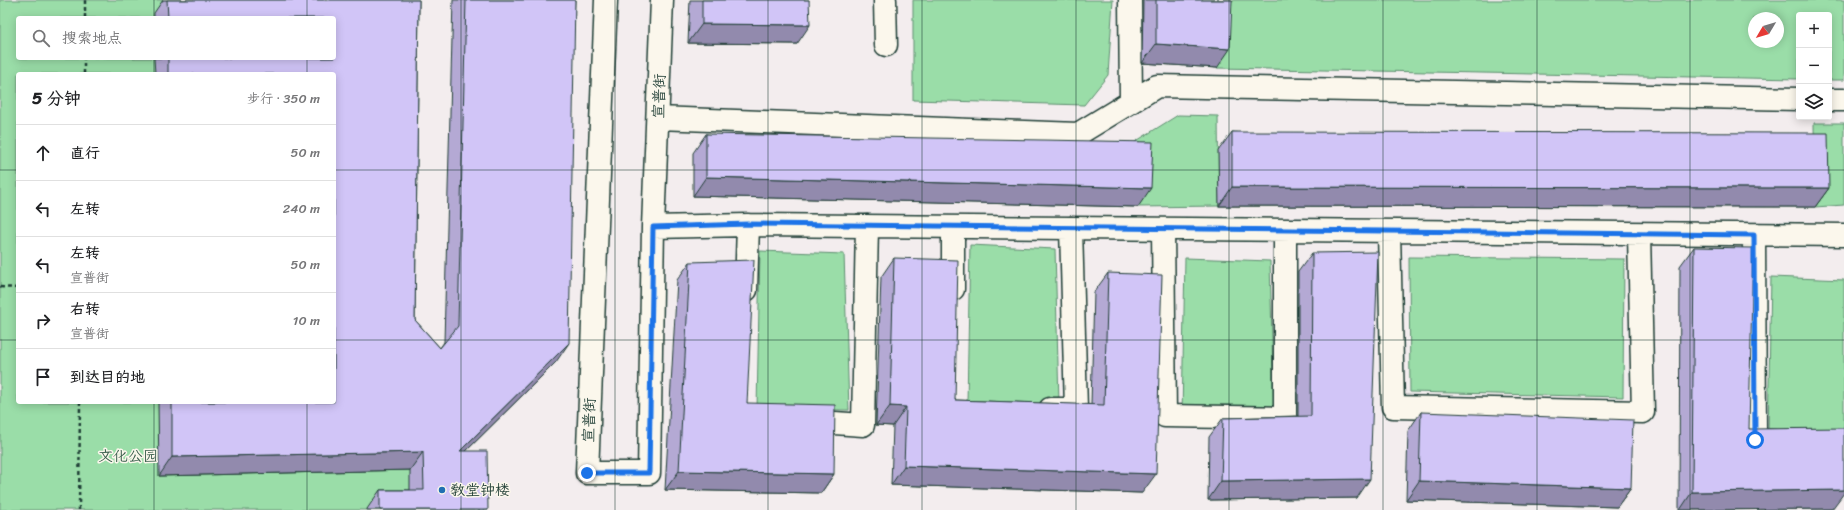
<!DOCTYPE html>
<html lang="zh">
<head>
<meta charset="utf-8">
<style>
	:root { --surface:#fff; --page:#f6f6f6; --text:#202124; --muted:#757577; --line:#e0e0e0 }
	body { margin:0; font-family:Sriracha,"LXGW WenKai TC",sans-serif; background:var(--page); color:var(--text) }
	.controls { position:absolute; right:12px; top:12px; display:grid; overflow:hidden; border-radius:4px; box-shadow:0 2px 10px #0003 }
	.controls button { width:36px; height:36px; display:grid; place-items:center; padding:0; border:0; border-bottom:1px solid var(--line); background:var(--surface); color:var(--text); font:20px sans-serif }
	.compass { position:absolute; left:1748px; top:12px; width:36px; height:36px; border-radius:50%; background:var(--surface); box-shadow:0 2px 10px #0003; rotate:232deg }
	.stop { position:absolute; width:12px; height:12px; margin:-9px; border:3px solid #1a73e8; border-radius:50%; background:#fff }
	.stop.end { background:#1a73e8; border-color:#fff; box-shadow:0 1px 4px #0008 }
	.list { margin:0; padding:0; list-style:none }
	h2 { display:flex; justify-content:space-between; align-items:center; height:52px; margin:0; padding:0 16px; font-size:17px }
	h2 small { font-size:13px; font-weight:400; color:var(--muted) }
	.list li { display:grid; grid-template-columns:26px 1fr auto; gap:12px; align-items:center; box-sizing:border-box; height:56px; padding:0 16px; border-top:1px solid var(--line) }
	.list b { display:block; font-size:15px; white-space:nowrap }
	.list p { margin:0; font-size:13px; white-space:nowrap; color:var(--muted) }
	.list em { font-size:13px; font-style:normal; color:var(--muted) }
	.icon { flex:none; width:22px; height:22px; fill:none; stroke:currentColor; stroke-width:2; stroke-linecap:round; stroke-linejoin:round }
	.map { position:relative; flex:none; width:1844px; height:510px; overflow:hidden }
	.search { position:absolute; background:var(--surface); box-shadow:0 2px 10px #0003; left:16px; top:16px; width:320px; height:44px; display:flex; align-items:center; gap:10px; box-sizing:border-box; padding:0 14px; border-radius:4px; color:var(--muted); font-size:15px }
	.panel { position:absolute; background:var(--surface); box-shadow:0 2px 10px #0003; left:16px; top:72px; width:320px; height:332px; border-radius:4px }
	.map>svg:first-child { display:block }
</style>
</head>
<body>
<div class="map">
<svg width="1844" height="510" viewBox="0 0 1844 510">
	<rect width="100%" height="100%" fill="#f3edee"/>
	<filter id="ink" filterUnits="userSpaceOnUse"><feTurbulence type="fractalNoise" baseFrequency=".025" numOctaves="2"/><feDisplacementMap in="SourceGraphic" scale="8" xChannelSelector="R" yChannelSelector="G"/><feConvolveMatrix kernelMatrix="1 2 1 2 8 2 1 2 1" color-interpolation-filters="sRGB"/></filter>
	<g filter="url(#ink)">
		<!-- green -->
		<path fill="#9adda8" stroke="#5c8d6e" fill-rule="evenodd" d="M0 0H326V18H18V58H326V74H18V402H330L410 470 474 510H0Z
			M913 0H1113L1108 75 1084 105 913 100Z
			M1219 0H1844V80H1829V15H1799V79L1217 68ZM1754 18H1778V42H1754Z
			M1178 115 1218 116 1219 206 1138 207 1140 161 1106 160Z
			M1814 123H1844V205L1815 207Z
			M970 245 1055 249 1059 404 967 403Z
			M760 251 844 254 849 410 757 409Z
			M1409 257 1624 259 1623 397 1410 392Z
			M1185 258 1270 261 1274 417 1182 416Z
			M1771 277 1844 280V435H1768Z"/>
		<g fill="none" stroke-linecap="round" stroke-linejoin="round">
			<!-- minor casing -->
			<g stroke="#1f3d34" stroke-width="25">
				<path id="minor" d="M606 0 587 473H649L653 227 662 0
					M885 0 886 45
					M1130 0 1131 101
					M1829 100H1844
					M658 118 1078 134 1157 86 1799 99
					M653 227 748 225 1844 235
					M1163 229 1165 416 1285 418V230
					M1389 231 1393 407 1643 412 1639 234
					M1754 235 1755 440 1773 441
					M953 289V227
					M746 290 748 225
					M1050 409H1076L1071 228
					M806 421 863 425 867 226"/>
			</g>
			<!-- path -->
			<path stroke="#1f3d34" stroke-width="2.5" stroke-dasharray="4 3" stroke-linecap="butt" d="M85 18V0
				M84 74V58
				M0 287 18 288
				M79 510 80 402"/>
			<!-- minor -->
			<use href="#minor" stroke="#fbf7ec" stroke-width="22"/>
		</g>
		<!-- wall -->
		<path fill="#b4a9d4" stroke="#1f3d34" d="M163 0H419L415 320 440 348 444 342 453 0H575L556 362 466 451 488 510H367V509L380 490H410V470L159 476 158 402H334V74H155L154 58H334V18H154V13Z
			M690 0H809L797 44 688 43Z
			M1143 0H1232L1217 68 1142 63Z
			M1232 132 1829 188 1815 207 1219 206 1218 151Z
			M706 134 1138 207 693 196V153Z
			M1694 247 1749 429 1832 509 1679 510 1680 266Z
			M1312 253 1357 498 1208 500 1209 437 1223 418 1298 416V272Z
			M894 258 955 400 1091 405 1094 292 1108 273 1142 493 891 485 893 426 876 425 881 277Z
			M690 262 747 403 834 474 821 493 665 490 677 280Z
			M1421 412 1631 488 1617 507 1406 500 1408 431Z"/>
		<!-- shaded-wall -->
		<path fill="#928aad" stroke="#1f3d34" d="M702 24 810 25 797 44 688 43Z
			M1156 44 1230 49 1217 68 1142 63Z
			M706 177 1151 188 1138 207 693 196Z
			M1232 187 1829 188 1815 207 1219 206Z
			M569 343 556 362 447 470 460 451Z
			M890 406 906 407 893 426 876 425Z
			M423 452 410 470 159 476 172 457Z
			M904 466 1156 474 1142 493 891 485Z
			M679 471 834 474 821 493 665 490Z
			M1370 479 1357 498 1208 500 1221 481Z
			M1419 481 1631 488 1617 507 1406 500Z
			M1844 490V493L1832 509 1680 510 1692 492Z"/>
		<!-- building -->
		<path fill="#d1c5f7" stroke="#1f3d34" d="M167 0H419L415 320 440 348 458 326 466 0H575L569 343 460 451H487L488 510H380V490H424L423 452 172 457V402H334V74H168V58H334V18H168Z
			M702 0H809L810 25 702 24Z
			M1156 0H1232L1230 49 1156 44Z
			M1232 132 1828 133 1829 188 1232 187Z
			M706 134 1153 142 1151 188 706 177Z
			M1694 247 1753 248 1749 429 1844 428V490L1692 492Z
			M1378 252 1370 479 1221 481 1223 418 1311 416 1312 253Z
			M894 258 958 260 955 400 1104 405 1108 273 1162 275 1156 474 904 466 906 407 890 406Z
			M754 260 747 403 835 405 834 474 679 471 690 262Z
			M1421 412 1633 420 1631 488 1419 481Z"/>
	</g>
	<g fill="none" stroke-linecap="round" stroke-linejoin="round" filter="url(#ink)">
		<!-- route -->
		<path stroke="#1a73e8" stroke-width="5" d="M587 473H649L653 227 748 224 1754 235 1755 440"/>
	</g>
	<!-- grid -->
	<path fill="none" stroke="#1f3d34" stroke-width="1" stroke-opacity="0.55" d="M154 0V18M307 0V18M461 0V510M615 0V510M768 0V510M922 0V510M1076 0V510M1229 0V510M1383 0V510M1537 0V510M1690 0V510M154 58V74M307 58V74M0 170H18M334 170H1844M0 340H18M334 340H1844M154 402V510M307 402V510"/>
	<!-- markers -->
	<circle fill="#1f6fb2" stroke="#fbf7ec" stroke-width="1.5" cx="442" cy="490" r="4"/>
	<g text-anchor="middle" stroke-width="3" stroke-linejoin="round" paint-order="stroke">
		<!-- street labels -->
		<g font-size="15" fill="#1f3d34" stroke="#fbf7ec">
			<text transform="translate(659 96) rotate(-88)" y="5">宣普街</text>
			<text transform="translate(589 420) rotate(-88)" y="5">宣普街</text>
		</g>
		<!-- park labels -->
		<g font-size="15" fill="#385d4b" stroke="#fbf7ec">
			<text x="128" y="461">文化公园</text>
		</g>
		<!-- poi labels -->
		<g font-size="15" fill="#1f3d34" stroke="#fbf7ec" text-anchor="start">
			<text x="450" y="495">教堂钟楼</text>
		</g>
	</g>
</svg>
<div class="controls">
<button>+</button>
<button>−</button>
<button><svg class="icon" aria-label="layers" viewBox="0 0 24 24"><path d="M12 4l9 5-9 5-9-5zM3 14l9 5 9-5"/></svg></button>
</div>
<svg class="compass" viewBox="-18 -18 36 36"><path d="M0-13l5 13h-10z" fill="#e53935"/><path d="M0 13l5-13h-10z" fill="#757577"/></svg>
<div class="stop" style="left:1755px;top:440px"></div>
<div class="stop end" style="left:587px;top:473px"></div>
<div class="search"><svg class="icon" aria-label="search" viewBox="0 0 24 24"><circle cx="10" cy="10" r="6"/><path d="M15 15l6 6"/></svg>搜索地点</div>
<section class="panel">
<h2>5 分钟<small>步行 · 350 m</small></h2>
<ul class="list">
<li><svg class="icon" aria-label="ahead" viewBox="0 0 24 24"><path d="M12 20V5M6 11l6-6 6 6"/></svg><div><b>直行</b></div><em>50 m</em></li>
<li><svg class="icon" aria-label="left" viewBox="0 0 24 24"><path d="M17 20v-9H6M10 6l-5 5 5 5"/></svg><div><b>左转</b></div><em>240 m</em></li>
<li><svg class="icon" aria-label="left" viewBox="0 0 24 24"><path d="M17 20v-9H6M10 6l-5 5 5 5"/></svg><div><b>左转</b><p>宣普街</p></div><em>50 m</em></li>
<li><svg class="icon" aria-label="right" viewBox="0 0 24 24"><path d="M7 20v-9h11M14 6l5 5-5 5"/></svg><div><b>右转</b><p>宣普街</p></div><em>10 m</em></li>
<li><svg class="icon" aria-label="arrive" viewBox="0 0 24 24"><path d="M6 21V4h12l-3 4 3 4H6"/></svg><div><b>到达目的地</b></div></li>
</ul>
</section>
</div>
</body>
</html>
